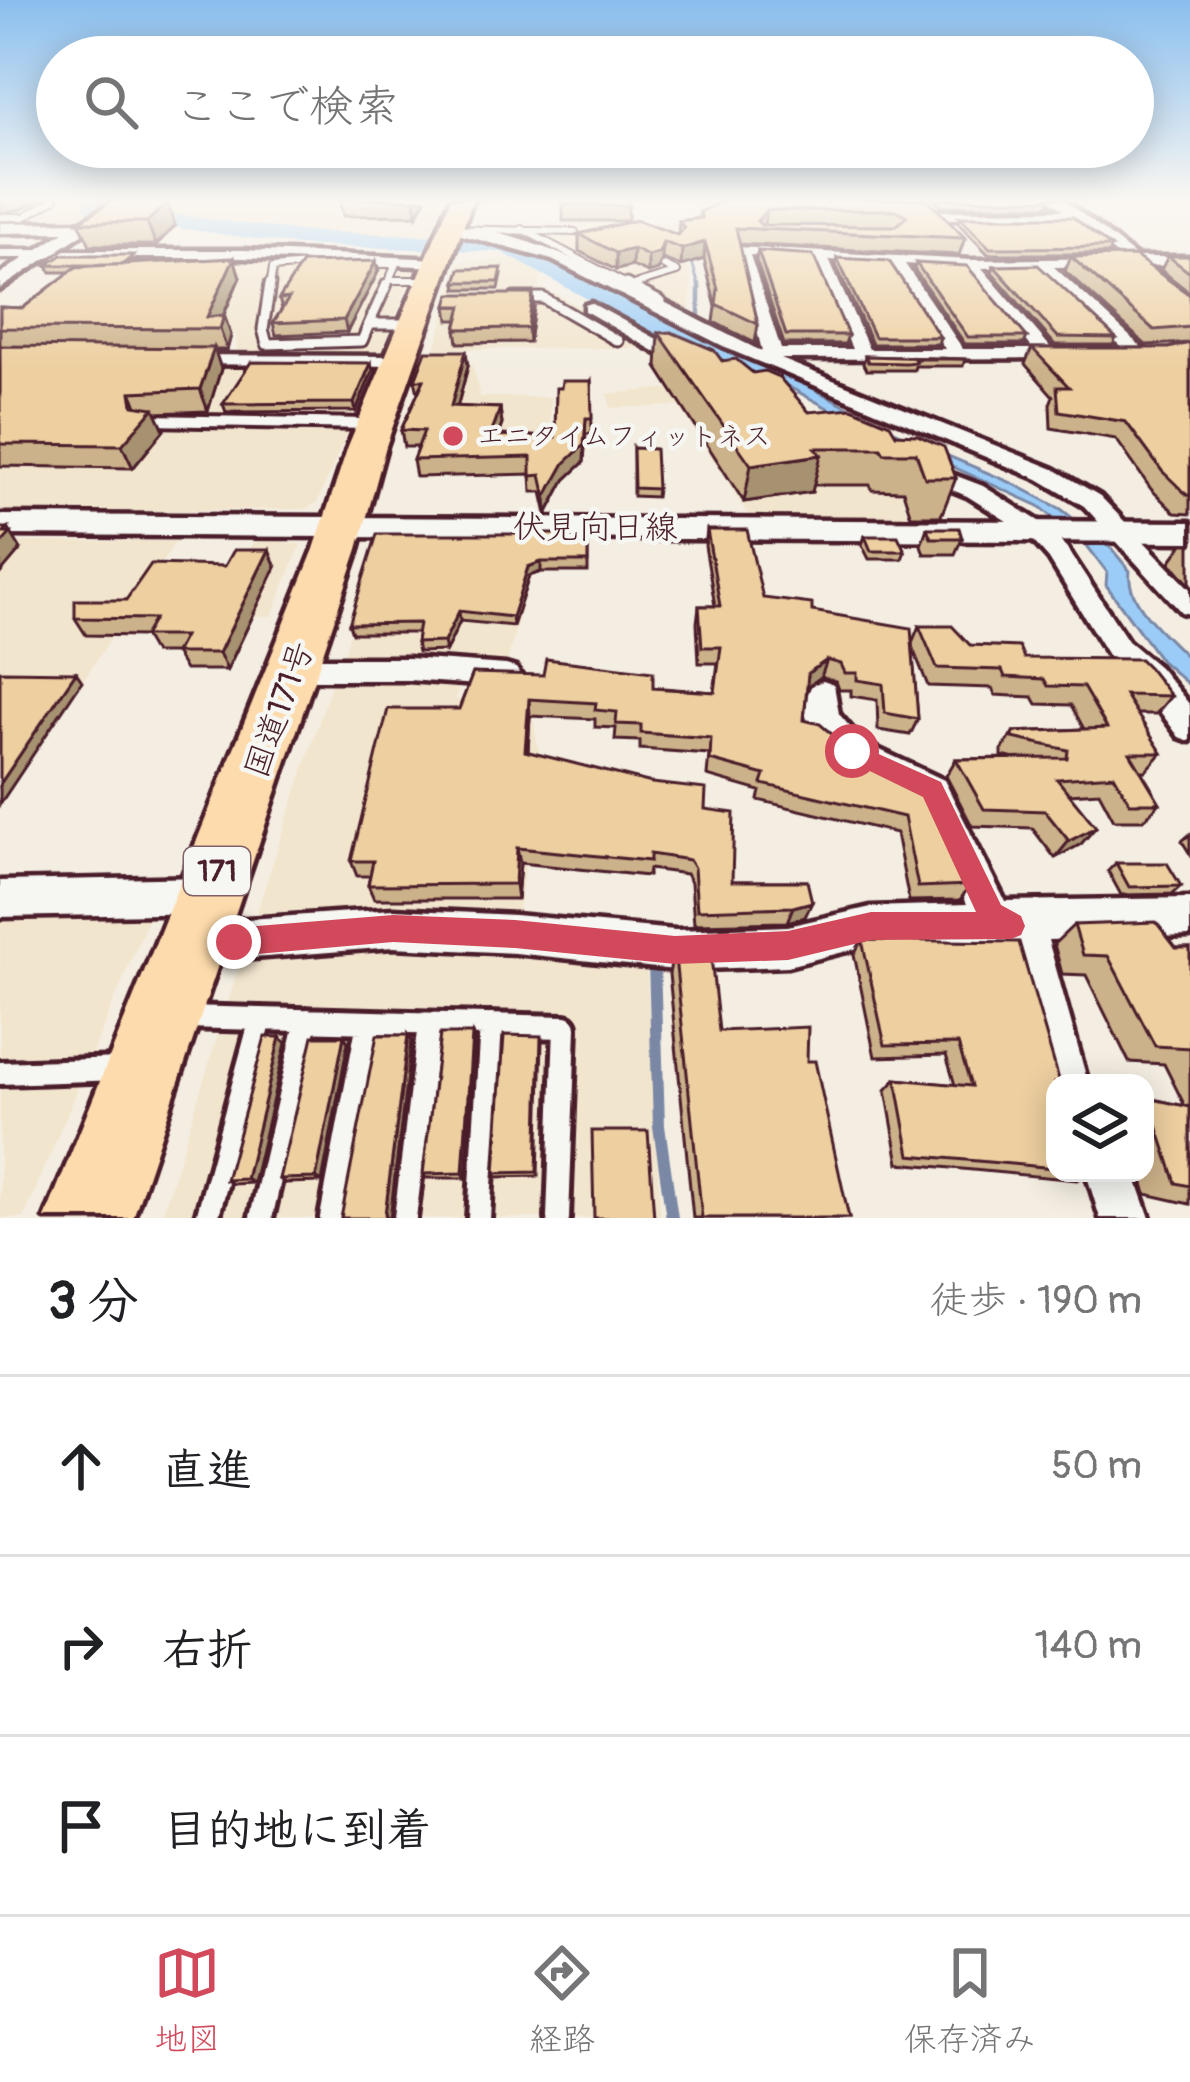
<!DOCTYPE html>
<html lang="ja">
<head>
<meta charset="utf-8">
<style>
	:root { --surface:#fff; --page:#f6f6f6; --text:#202124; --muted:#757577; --line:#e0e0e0; --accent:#d1495b }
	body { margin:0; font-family:Pangolin,"Klee One",sans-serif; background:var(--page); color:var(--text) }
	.controls { position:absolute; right:36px; bottom:36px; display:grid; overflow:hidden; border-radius:24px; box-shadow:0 6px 30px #0003 }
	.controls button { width:108px; height:108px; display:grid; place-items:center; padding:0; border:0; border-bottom:3px solid var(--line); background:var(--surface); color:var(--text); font:60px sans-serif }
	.stop { position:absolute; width:36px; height:36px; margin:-27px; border:9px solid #d1495b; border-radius:50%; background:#fff }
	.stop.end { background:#d1495b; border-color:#fff; box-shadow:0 3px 12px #0008 }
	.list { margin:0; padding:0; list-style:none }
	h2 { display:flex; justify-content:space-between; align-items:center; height:156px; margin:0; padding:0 48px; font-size:51px }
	h2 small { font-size:39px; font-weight:400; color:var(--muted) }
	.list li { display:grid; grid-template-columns:78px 1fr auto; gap:36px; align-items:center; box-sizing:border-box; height:180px; padding:0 48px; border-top:3px solid var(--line) }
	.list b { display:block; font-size:45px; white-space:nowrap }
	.list em { font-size:39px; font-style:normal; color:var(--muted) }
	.icon { flex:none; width:66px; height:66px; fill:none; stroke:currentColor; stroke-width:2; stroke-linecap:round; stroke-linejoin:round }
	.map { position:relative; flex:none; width:1190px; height:1218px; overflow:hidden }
	.search { position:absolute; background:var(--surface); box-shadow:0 6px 30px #0003; left:36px; right:36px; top:36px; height:132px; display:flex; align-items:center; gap:30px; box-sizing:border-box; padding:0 42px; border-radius:66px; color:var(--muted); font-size:45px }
	.sheet { height:696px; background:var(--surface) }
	nav { display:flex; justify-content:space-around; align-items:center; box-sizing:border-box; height:168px; border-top:3px solid var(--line); background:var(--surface); font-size:33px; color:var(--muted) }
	nav a { display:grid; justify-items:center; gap:6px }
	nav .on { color:var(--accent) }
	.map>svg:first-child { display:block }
</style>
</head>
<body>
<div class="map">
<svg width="1190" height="1218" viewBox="0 0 1190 1218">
	<rect width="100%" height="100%" fill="#f4eee2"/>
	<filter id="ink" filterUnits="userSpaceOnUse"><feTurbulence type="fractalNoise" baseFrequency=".00833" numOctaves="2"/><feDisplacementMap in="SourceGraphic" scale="24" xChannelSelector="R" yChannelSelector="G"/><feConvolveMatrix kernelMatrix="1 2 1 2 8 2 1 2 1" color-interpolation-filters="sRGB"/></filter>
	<g filter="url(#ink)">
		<!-- built -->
		<path fill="#f2e5ce" d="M0 199H92L84 206 94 213 73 223 0 224Z
			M150 199H445L428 237 315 236 131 212Z
			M569 222H688L671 232 684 242 692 285 689 320 559 254 523 239 474 231 477 225Z
			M251 256 416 264 380 356H237L236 334 192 338 0 331 99 259 249 257 250 261Z
			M515 259 543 274 537 294H557L653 348 435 349 459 261Z
			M0 358 377 363 317 503 304 509 0 513Z
			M429 361 473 366 480 397H551L549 451 402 447Z
			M725 383 891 457 908 516H749L679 406 611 408 607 394Z
			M256 539 301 544 272 616 211 617Z
			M176 541 0 805V542Z
			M376 541H539L505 670 343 658Z
			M335 673 459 679 456 700 532 714 542 766 516 923 254 920Z
			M152 910 24 1218H0V913Z
			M399 936 646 959 661 1218H161L241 960 255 950Z"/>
		<!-- water -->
		<path fill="#9accf7" stroke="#7a87a5" stroke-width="3" d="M727 356 749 360 806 385 922 445 1012 483 1061 509 1111 548 1130 571C1125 604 1169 638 1190 660V686L1161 661 1106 585 1107 572 1085 543 1039 506 848 419 763 373 719 359Z"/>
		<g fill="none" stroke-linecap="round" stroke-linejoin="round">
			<!-- stream-far2 -->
			<path stroke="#7a87a5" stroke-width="3" d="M1047 199 1063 214
				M732 247 807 252
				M691 258 699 287"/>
			<!-- stream-far1 -->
			<path stroke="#7a87a5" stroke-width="4.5" d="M699 284V315"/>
			<!-- stream -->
			<path stroke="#7a87a5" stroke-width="12" d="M654 962 659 1126 672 1218"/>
			<!-- river -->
			<path fill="#9accf7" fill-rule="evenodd" d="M90 199H110L107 205 297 231 506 238 709 342 789 372 793 379 778 388 689 354 501 252 297 245 102 217 83 207Z"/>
			<!-- lane-far3 casing -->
			<g stroke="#4a1f2b" stroke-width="10">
				<path id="lane-far3" d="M0 217H24L55 199
					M451 229 575 232
					M522 229 632 287
					M382 264H396L389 280
					M634 285 677 272 664 266
					M270 287 273 268 317 264
					M386 287 389 280H432"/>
			</g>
			<!-- lane-far2 casing -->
			<g stroke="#4a1f2b" stroke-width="15">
				<path id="lane-far2" d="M270 284 263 329 267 344 362 341 369 324
					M387 284 369 324H416
					M626 284 661 302
					M514 298H543L618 341"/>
			</g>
			<!-- lane-far1 casing -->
			<g stroke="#4a1f2b" stroke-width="18">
				<path id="lane-far1" d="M149 420 370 424"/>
			</g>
			<!-- lane casing -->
			<g stroke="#4a1f2b" stroke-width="32">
				<path id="lane" d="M186 1017 565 1027 558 1218
					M0 1073 121 1069
					M207 1218 261 1019
					M261 1218 307 1020
					M331 1218 368 1022
					M405 1218 429 1024
					M479 1218 491 1025"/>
			</g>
			<!-- street casing -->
			<g stroke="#4a1f2b" stroke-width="9">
				<path id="street" d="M1050 199H1063L1137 257H1190V265L1148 266 1190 299V312L1130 266 1054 267 1146 351V359H1134L1037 267 982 268 1052 349 1072 350V358L781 359 1054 469 1100 496 1190 589V614L1181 612 1084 506 1038 479 735 352 552 260 458 234C507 210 707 327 762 351L737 247 971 260 1120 258 1072 218 936 219 930 215 936 211 1063 210ZM750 255 814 259 852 349H781ZM829 260 890 263 945 349H869ZM905 264 967 268 1033 349H963Z
					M0 250H244L439 259 446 263 439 267 244 258H0Z
					M591 303 692 358 695 362 680 366 585 311V305Z
					M183 355 401 356 410 361 401 366 177 364 174 360Z
					M923 463 983 486 1042 523 1067 548 1128 641 1159 667 1190 705V741L1179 737 1139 683 1108 655 1049 559 1026 533 967 496 915 475V465Z
					M293 658H408L506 665 516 668 521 676 516 684 506 687 408 680H293L283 677 278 669 283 661Z
					M823 681 834 685 839 714 863 742 944 780 1005 901 1190 898V936L1048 940 1088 1083H1055V1101L1050 1099 1015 959 1000 941 871 945 788 966 675 970 515 953 393 947 191 963 177 957 171 943 177 929 191 923 393 909 515 915 675 930 788 926 871 907 967 904C956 879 936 820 921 802 898 775 776 753 812 685Z
					M208 877 221 882 227 895 221 908 208 913 0 917V881Z
					M1086 1173H1134L1150 1218H1100Z"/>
			</g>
			<!-- secondary casing -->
			<g stroke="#4a1f2b" stroke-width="9">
				<path id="secondary" d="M117 199H135L0 289V274L64 232 0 233V223L81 222Z
					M0 515 1190 522V542L0 535Z"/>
			</g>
			<!-- highway casing -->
			<g stroke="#4a1f2b" stroke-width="9">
				<path id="highway" d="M451 199H473L386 446 358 549 133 1218H45L314 549 348 446Z"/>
			</g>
			<!-- lane-far3 -->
			<use href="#lane-far3" stroke="#f6f6f2" stroke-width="6"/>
			<!-- lane-far2 -->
			<use href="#lane-far2" stroke="#f6f6f2" stroke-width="9"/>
			<!-- lane-far1 -->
			<use href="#lane-far1" stroke="#f6f6f2" stroke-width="10"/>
			<!-- lane -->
			<use href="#lane" stroke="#f6f6f2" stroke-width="22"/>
			<!-- street -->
			<use href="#street" fill="#f6f6f2" fill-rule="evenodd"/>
			<!-- secondary -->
			<use href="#secondary" fill="#f6f6f2" fill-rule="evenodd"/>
			<!-- highway -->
			<use href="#highway" fill="#fedbac" fill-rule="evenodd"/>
			<!-- rail-far1 -->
			<path stroke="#4a1f2b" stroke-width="3" d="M8 287 139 199"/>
			<!-- rail -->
			<path stroke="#4a1f2b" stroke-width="4.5" d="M0 292 12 284"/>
		</g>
		<!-- wall -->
		<path fill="#ccb28a" stroke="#4a1f2b" stroke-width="3" d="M339 199H426L417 215 343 216Z
			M628 199V221H563V205Z
			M927 199 965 238 959 255 739 244 758 324 755 343 714 322 716 307 704 259 681 266 662 259 658 270 648 273 632 266 616 270 579 251V234H678L679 221 699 218 700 212Z
			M933 199H1050L1048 206H941Z
			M110 202 175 226 156 245H90L79 222Z
			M959 217 1111 247 1108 254H988L958 223Z
			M758 251 848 335 845 344H784L756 260Z
			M1168 256H1190V293L1161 270Z
			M1071 257 1190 295V343L1146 345 1065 271Z
			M837 258 940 337 938 344H872L836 265Z
			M137 262 135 264 240 277 224 315 231 335 227 350H214L221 369 208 411 156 413 164 430 133 468 0 466V307L23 308 70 272H51L47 265Z
			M916 263 1027 337 1024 344H965L914 269Z
			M994 266 1116 338 1113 345H1055L992 272Z
			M378 272 347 332 276 335 273 323 282 309 279 299Z
			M502 275 499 289H457L456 282Z
			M447 306 534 307 529 342 458 343 456 329 458 320H449Z
			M659 333 753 373 809 412 896 434 956 478 941 516H911L903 491 872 490 870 485H813L812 492 744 502 657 367Z
			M1190 343V514L1175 513 1151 489 1116 439 1051 428 1050 404 1053 396 1025 364 1032 348H1169Z
			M865 356 965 359 963 366H915L914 370H866L863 364Z
			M468 366 457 407 500 408 502 424 498 435 555 437 591 381 592 434H586L584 462 565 480 547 514 542 492H532L531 474 416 477 413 460 418 447H404L401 430 418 393 415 380Z
			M373 370 356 411 226 412 223 404Z
			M633 448 657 489 656 497 633 496Z
			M927 528 962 538 955 554H924L921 545Z
			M707 530 763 598 812 611 912 643 919 626 970 645 1171 696 1156 714H1136L1162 753 1146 771H1141L1160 803 1144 820H1114L1099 792 1070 794 1081 844 1055 858 1032 828 972 826 946 776 956 759 1011 758 1002 756V750L1014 732 1084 729 1071 705 1037 704 1033 697 995 695 992 688 928 686 912 646 918 719 910 735 878 730 877 700 851 696V690H839L836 681 821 677 807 687 804 720 840 748 858 757 970 885 960 900 909 901 896 833 758 800 760 791 707 776 709 754 640 749V741L615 740 616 728 595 727V719L530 716 528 752 705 809 732 881H807L805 917 787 922 694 924 691 883 686 874 649 869 648 876 520 863 517 899H374L368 885 370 876H357L351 861 459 709 473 673 714 692 718 663H699L697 623 699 606H715L705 546Z
			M865 536 905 551 902 559H869L862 545Z
			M565 541H588V572H541L529 576 513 626 460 621 446 651 418 652 416 643 418 633H352L349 624Z
			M1183 544H1190V585L1170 562Z
			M276 567 227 670H185L175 653H154L144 636 86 635 75 618 126 600Z
			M1190 834V854L1182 841Z
			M1116 863 1181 886 1172 894 1121 895 1108 871Z
			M1074 925 1176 948H1190V1204L1146 1194 1140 1173H1145V1100L1148 1098 1185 1106 1164 1064 1129 1062 1086 975 1062 974 1054 944Z
			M862 940 1055 1083V1173H1092L1077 1180 899 1163 886 1090 896 1079 955 1085 946 1055 875 1057 854 954Z
			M674 948 719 1031 807 1061 849 1218H693L669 974Z
			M472 1034 474 1040 466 1178H426L423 1174Z
			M344 1036 348 1042 322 1182 285 1183 279 1179Z
			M542 1042 538 1176 497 1177 495 1173Z
			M286 1043 253 1183 233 1184 226 1180Z"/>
		<!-- shaded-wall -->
		<path fill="#a69170" stroke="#4a1f2b" stroke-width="3" d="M0 199H42L22 209 0 213Z
			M415 199H426L417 215Z
			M167 203 175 226 156 245 147 222Z
			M766 210 764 226 761 229 757 221Z
			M663 242 662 259 658 270 648 273V256Z
			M705 242 704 259 681 266 682 249Z
			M633 249 632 266 616 270V253Z
			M234 258 240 277 217 329 207 317Z
			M376 261 378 272 347 332 344 320Z
			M533 294 534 307 529 342 528 328Z
			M224 315 231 335 227 350 220 329Z
			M214 348 221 369 208 411 200 389Z
			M466 351 468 366 453 423 451 406Z
			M371 363 373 370 356 411 354 403Z
			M131 392 141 414 154 408 164 430 133 468 122 445 133 405Z
			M500 408 502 424 493 451 491 435Z
			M586 418 584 462 565 480 547 514 546 497Z
			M821 455 812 492 744 502 751 465Z
			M8 528 21 549 0 574V545L4 533Z
			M269 550 276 567 227 670 219 653Z
			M541 562V572L529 576 513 626 512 617 528 567Z
			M459 611 460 621 446 651 444 642Z
			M827 660 821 677 803 690 808 673Z
			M76 672 82 681 0 804V784Z
			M529 699 530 716 527 767 525 751Z
			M1096 827 1081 844 1055 858 1069 841Z
			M517 848 520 863 517 899 515 884Z
			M812 902 805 917 787 922 793 907Z
			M472 1034 474 1040 466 1178 463 1173Z
			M408 1035 411 1041 390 1218H388L385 1214Z
			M344 1036 348 1042 322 1182 316 1178Z
			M280 1037 286 1043 253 1183 246 1179Z"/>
		<!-- building -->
		<path fill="#edcfa0" stroke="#4a1f2b" stroke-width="3" fill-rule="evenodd" d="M120 199H132L167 203 147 222H79L110 202Z
			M564 199H628L629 206 563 205Z
			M725 199H927L965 238 736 228 758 324 716 304 718 289 705 242 682 249 663 242 659 253 648 256 633 249 616 253 579 234 636 220 678 235 684 228 679 221 702 218 700 212ZM766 210H896L907 216 896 226 761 225 757 221Z
			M959 217H1073L1111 247 990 248Z
			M758 251 813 255 848 335H786Z
			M62 255H134L122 265H47Z
			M1135 256 1190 295V327L1154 330 1071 257Z
			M1168 256H1190V273Z
			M234 258 207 317 224 315 220 329 0 328V307L23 308 76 267Z
			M837 258 889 261 940 337H874Z
			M376 261 344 320 273 323 289 298 279 299 302 263Z
			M916 263 967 266 1027 337H968Z
			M1038 265 1116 338 1058 337 994 266Z
			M502 268 499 282H456L460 269Z
			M450 294H533L528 328 456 329 462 306H447Z
			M671 332 714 350 722 361 736 359 753 373 765 371 779 377 809 412 852 408 890 424 896 434 917 435 944 447 956 478H925L916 453H884L881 448H815L821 455 751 465 659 333Z
			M1190 343V496L1187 495 1162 471 1126 422 1059 411 1057 387H1069L1032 348H1169Z
			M0 346 214 348 200 389 131 392 133 405 154 408 122 445 0 444Z
			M426 351H466L451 406 500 408 491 435 555 437 556 388H561L562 381H591L592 418H586L584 445 565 463 546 497 541 475 531 476V457L413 460 424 431 401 430 424 380H415Z
			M865 356 965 359H914L916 362 906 363 868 362Z
			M251 362 371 363 354 403 223 404Z
			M633 448 655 449 657 489 634 488Z
			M0 528H8L4 533H11L0 545Z
			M927 528H959L962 538H931Z
			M707 530H747L763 598 812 604V611L911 628 918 719 885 713 883 684 857 680V673H845L841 664 827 660 808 673 804 720 820 724 840 741V748L856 751 858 757 869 758 926 789 970 885 918 887 904 817 762 784 765 775 710 760 711 738 641 733V725L616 724 617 712 595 710 596 703 529 699 525 751 652 783 706 789 705 809 734 813 732 881H807L812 902 793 907 697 910 694 868 689 860 650 854V861L517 848 515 884 368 885 373 861H351L388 709H459L473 673 543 675 546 659 653 672V688L715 692 721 647H702L699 606H720Z
			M377 534H565V541H588V562H541L528 567 512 617 459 611 444 642 416 643 419 623 349 624Z
			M865 536H898L905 551H871Z
			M234 550H269L219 653H175L184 636H144L154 619 75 618V600H126L151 564 225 566Z
			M919 626H952L970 645 1019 647 1024 658 1140 659 1149 668 1171 696 1125 695 1162 753H1130L1160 803H1130L1114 775 1057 779 1096 827 1069 841 1045 811 984 809 956 759 1067 758 1068 750 1013 738 1014 732 1107 728 1083 687 1048 686 1044 679 1005 677 1002 670 937 668Z
			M0 671 76 672 0 784Z
			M1116 863H1167L1181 886 1129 887Z
			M1156 922 1176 948H1190V1048L1155 1046 1108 956 1083 955 1074 925Z
			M862 940 1019 942 1060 1083H1055V1168L910 1155 896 1079 971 1086 958 1044 885 1045Z
			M674 948H710L719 1031 808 1027 807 1061H815L849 1218H702Z
			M440 1034H472L463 1173 423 1174Z
			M377 1035H408L385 1214 388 1218H341Z
			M504 1035 541 1036 537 1172 495 1173Z
			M313 1036H344L316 1178 279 1179Z
			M265 1037H280L246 1179 226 1180Z
			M1148 1098 1190 1107V1186L1176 1183Z
			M592 1131H648L654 1218H594Z"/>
	</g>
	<!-- sky -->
	<linearGradient id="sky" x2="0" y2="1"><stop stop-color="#89beee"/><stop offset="0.54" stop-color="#faf7f2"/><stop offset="1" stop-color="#faf7f2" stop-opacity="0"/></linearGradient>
	<rect width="1190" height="369" fill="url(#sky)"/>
	<!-- route -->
	<path fill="#d1495b" d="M852 742 941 782 1001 905 1021 916 1025 926 1021 935 1011 939 871 940 788 960 675 964 515 948 393 942 234 956 224 952 220 942 224 932 234 928 393 915 515 920 675 936 788 931 871 912H976L923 797 843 758V744Z"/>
	<!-- markers -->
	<circle fill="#d1495b" stroke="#f6f6f2" stroke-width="4.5" cx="453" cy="436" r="12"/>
	<g text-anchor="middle" stroke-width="9" stroke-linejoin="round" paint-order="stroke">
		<!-- far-poi labels -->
		<g font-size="27" fill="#4a1f2b" stroke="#f6f6f2" text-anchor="start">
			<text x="477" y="445">エニタイムフィットネス</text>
		</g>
		<!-- shield labels -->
		<rect fill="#f6f6f2" stroke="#7e6067" stroke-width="3" x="184" y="847" width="66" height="48" rx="9"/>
		<g font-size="30" font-weight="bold" fill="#4a1f2b">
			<text x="217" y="881">171</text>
		</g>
		<!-- street labels -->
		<g font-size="33" fill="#4a1f2b" stroke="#f6f6f2">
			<text x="595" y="538">伏見向日線</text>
			<text transform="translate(278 709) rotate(-70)" y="12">国道171号</text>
		</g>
	</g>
</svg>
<div class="controls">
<button><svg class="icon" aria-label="layers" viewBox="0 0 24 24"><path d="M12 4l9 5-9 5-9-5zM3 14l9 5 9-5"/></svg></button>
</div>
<div class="stop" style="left:852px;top:751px"></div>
<div class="stop end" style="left:234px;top:942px"></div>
<div class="search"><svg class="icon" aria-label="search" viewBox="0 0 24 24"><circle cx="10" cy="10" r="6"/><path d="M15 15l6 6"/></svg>ここで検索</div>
</div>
<section class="sheet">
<h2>3 分<small>徒歩 · 190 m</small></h2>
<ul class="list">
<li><svg class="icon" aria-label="ahead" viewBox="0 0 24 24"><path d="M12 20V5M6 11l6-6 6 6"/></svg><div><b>直進</b></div><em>50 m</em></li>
<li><svg class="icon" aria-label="right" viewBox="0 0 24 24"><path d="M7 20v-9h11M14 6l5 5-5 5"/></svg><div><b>右折</b></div><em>140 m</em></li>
<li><svg class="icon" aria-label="arrive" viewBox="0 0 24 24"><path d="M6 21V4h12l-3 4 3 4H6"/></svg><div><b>目的地に到着</b></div></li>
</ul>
</section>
<nav>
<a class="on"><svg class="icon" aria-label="map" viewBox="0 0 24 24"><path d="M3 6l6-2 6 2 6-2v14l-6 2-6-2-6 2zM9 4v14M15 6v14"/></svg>地図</a>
<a><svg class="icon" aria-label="directions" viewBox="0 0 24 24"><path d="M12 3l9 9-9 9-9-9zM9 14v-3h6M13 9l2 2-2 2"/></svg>経路</a>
<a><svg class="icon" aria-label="saved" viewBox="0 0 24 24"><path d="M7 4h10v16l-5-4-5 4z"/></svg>保存済み</a>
</nav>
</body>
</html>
